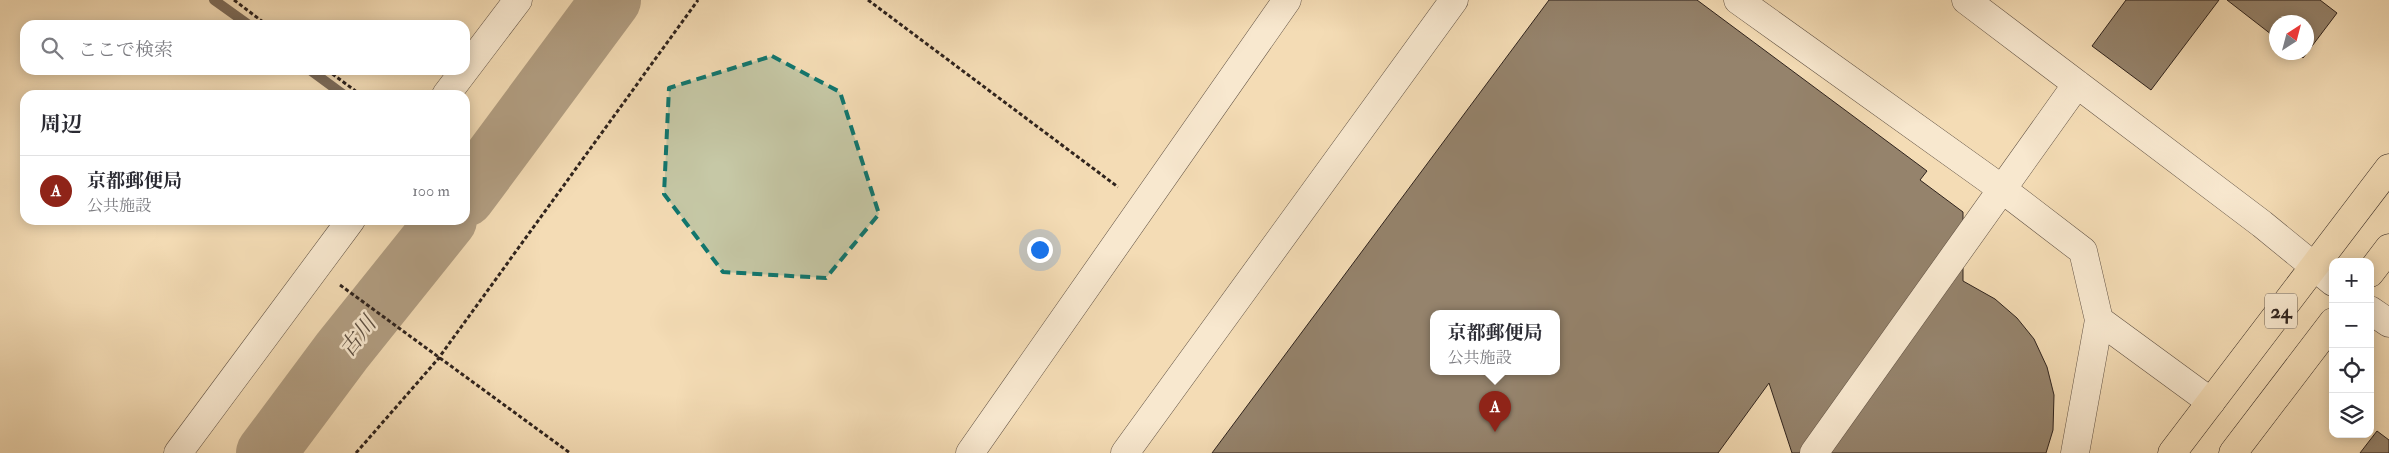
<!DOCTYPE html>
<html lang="ja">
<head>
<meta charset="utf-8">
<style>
	:root { --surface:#fff; --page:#f2f2f3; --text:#2b2b33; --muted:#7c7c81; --line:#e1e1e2; --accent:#8f2418 }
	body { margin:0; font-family:"IM FELL Double Pica","Noto Serif JP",serif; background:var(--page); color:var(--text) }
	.controls { position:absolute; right:15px; bottom:15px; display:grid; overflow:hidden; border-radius:10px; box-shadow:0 2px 12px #0003 }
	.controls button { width:45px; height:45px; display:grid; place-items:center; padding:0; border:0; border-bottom:1px solid var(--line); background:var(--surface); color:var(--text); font:25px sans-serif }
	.compass { position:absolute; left:2269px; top:15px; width:45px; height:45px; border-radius:50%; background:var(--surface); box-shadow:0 2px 12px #0003; rotate:36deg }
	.you { position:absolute; left:1039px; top:249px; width:18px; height:18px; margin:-12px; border:4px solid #fff; border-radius:50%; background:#1a73e8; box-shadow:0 0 0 8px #1a73e833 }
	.badge { display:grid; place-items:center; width:32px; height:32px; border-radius:50%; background:var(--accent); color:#fff; font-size:16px; font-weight:700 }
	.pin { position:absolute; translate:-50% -41px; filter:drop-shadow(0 1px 2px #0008) }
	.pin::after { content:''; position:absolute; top:26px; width:18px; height:15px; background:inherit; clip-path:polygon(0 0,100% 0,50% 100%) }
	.popup { position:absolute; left:1430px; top:310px; width:130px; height:65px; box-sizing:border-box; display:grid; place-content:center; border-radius:10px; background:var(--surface); filter:drop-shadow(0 1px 4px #0005); font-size:16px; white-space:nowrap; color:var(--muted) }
	.popup b { font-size:19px; color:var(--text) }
	.popup::after { content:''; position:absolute; left:50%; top:100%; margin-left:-10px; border:10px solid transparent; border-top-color:var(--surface) }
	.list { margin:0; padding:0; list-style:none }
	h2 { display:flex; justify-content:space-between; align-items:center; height:65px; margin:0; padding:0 20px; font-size:21px }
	h2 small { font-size:16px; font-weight:400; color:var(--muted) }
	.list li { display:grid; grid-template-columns:32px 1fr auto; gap:15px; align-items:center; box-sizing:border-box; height:70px; padding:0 20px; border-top:1px solid var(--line) }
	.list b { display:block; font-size:19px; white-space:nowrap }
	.list p { margin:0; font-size:16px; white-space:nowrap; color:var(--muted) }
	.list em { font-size:16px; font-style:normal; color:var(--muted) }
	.icon { flex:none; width:28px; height:28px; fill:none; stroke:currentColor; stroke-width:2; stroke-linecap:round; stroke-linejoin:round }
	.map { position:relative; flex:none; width:2389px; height:453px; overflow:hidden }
	.search { position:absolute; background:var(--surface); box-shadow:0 2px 12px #0003; left:20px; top:20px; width:450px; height:55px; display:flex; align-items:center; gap:12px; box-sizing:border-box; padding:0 18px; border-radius:15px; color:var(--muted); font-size:19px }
	.panel { position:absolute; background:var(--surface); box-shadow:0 2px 12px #0003; left:20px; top:90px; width:450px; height:135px; border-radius:15px }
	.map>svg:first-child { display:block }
</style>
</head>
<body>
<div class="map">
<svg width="2389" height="453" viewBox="0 0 2389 453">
	<rect width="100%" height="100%" fill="#f4dcb5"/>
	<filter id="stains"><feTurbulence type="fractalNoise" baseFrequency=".004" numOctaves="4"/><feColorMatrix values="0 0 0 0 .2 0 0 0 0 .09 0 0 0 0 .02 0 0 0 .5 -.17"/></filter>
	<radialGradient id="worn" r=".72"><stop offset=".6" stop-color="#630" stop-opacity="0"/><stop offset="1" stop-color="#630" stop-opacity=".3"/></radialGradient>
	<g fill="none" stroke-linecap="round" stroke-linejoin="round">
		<!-- stream -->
		<path stroke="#7d6c59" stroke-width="10" d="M214 0 249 25
			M310 70 344 95
			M465 183 472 188"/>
		<!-- river -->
		<path stroke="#b19d81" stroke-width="60" d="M465 197 611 0
			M266 453 342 351 447 220"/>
	</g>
	<!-- building -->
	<path fill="#95836c" stroke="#2f231d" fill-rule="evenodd" d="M1549 0H1697L1927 171 1920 180 1963 212V281L1995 299 2017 318 2034 339 2047 367 2054 395 2053 430 2046 453H1792L1769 383 1718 453H1212ZM1434 313H1556V371H1434Z
		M2126 0H2219L2151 90 2092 46Z
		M2227 0H2320L2337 13 2303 58 2296 52H2306V22H2276V38Z
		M2377 431 2389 440V453H2360Z"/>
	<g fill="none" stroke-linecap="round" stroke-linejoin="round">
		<!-- minor casing -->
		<g stroke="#605143" stroke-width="29">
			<path id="minor" d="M1738 0 2002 189 2083 251 2099 320 2211 402
				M1966 0 2262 224 2333 282
				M446 95 518 0
				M2370 310 2389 323
				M178 453 351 220
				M970 453 1287 0
				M1125 453 1454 0
				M1814 453 2077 84
				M2075 453 2099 320"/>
		</g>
		<!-- highway casing -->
		<g stroke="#2f231d" stroke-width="29">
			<path id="highway" d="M2370 273 2389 248
				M2172 453 2389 168
				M2233 453 2333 322"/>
		</g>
		<!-- path -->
		<path stroke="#2f231d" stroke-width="3" stroke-dasharray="4 2.5" stroke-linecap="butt" d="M234 0 267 25
			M868 0 1118 187
			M327 70 361 95
			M340 285 570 453
			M356 453 438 359 698 0"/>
		<!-- minor -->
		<use href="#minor" stroke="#f8e8cf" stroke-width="28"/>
		<!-- highway -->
		<use href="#highway" stroke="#f4dcb5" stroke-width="28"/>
	</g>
	<!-- marked area -->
	<path fill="#0f766e" fill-opacity="0.2" stroke="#0f766e" stroke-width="4" stroke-dasharray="10 6" stroke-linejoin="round" d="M772 56 840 92 879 214 826 278 723 272 664 194 669 88Z"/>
	<g text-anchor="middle" stroke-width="5" stroke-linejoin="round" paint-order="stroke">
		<!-- shield labels -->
		<rect fill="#f8e8cf" stroke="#6b5e52" stroke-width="1" x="2265" y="293.5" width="32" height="35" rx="4"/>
		<g font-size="20" font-weight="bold" fill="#2f231d">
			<text x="2281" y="318">24</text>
		</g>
		<!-- water labels -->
		<g font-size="22" font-style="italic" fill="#5c4e40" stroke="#f8e8cf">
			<text transform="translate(357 336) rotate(-52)" y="8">古川</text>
		</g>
	</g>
	<rect width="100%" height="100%" filter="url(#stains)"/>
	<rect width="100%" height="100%" fill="url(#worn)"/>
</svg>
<div class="controls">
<button>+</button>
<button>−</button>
<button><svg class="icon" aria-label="locate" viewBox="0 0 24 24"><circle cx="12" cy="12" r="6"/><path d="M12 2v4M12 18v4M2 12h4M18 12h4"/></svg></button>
<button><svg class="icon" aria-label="layers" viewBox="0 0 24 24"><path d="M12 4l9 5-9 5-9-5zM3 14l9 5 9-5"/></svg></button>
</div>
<svg class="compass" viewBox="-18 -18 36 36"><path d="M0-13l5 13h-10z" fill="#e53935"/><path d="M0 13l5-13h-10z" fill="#7c7c81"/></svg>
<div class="you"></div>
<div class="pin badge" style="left:1495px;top:432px">A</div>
<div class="popup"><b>京都郵便局</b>公共施設</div>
<div class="search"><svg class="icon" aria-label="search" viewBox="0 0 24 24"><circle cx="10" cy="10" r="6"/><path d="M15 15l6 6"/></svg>ここで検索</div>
<section class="panel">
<h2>周辺<small></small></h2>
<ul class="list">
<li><span class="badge">A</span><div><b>京都郵便局</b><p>公共施設</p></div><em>100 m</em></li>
</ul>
</section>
</div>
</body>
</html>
